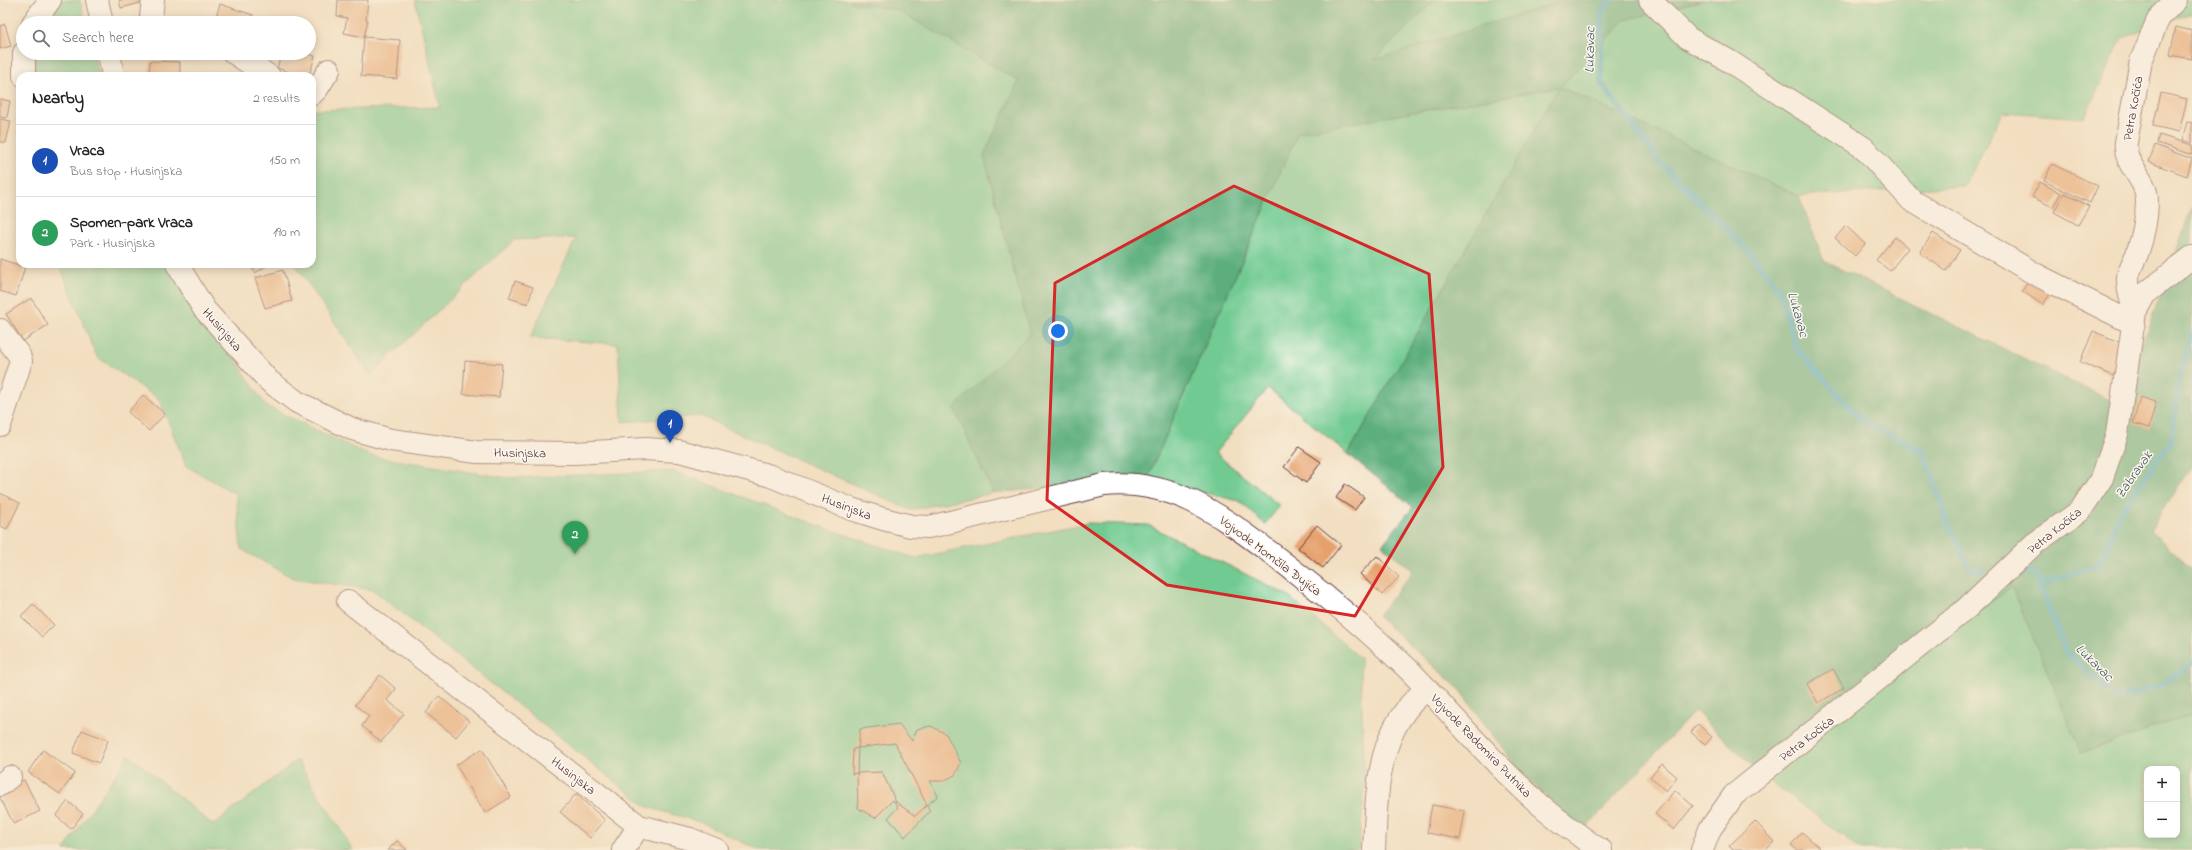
<!DOCTYPE html>
<html lang="en">
<head>
<meta charset="utf-8">
<style>
	:root { --surface:#fff; --page:#f6f6f6; --text:#222; --muted:#767676; --line:#e0e0e0; --accent:#ea580c }
	body { margin:0; font-family:"Indie Flower",sans-serif; background:var(--page); color:var(--text) }
	.controls { position:absolute; right:12px; bottom:12px; display:grid; overflow:hidden; border-radius:8px; box-shadow:0 2px 10px #0003 }
	.controls button { width:36px; height:36px; display:grid; place-items:center; padding:0; border:0; border-bottom:1px solid var(--line); background:var(--surface); color:var(--text); font:20px sans-serif }
	.you { position:absolute; left:1058px; top:331px; width:14px; height:14px; margin:-10px; border:3px solid #fff; border-radius:50%; background:#1a73e8; box-shadow:0 0 0 6px #1a73e833 }
	.badge { display:grid; place-items:center; width:26px; height:26px; border-radius:50%; background:var(--accent); color:#fff; font-size:13px; font-weight:700 }
	.pin { position:absolute; translate:-50% -33px; filter:drop-shadow(0 1px 2px #0008) }
	.pin::after { content:''; position:absolute; top:21px; width:14px; height:12px; background:inherit; clip-path:polygon(0 0,100% 0,50% 100%) }
	.list { margin:0; padding:0; list-style:none }
	h2 { display:flex; justify-content:space-between; align-items:center; height:52px; margin:0; padding:0 16px; font-size:17px }
	h2 small { font-size:13px; font-weight:400; color:var(--muted) }
	.list li { display:grid; grid-template-columns:26px 1fr auto; gap:12px; align-items:center; box-sizing:border-box; height:72px; padding:0 16px; border-top:1px solid var(--line) }
	.list b { display:block; font-size:15px; white-space:nowrap }
	.list p { margin:0; font-size:13px; white-space:nowrap; color:var(--muted) }
	.list em { font-size:13px; font-style:normal; color:var(--muted) }
	.icon { flex:none; width:22px; height:22px; fill:none; stroke:currentColor; stroke-width:2; stroke-linecap:round; stroke-linejoin:round }
	.map { position:relative; flex:none; width:2192px; height:850px; overflow:hidden }
	.search { position:absolute; background:var(--surface); box-shadow:0 2px 10px #0003; left:16px; top:16px; width:300px; height:44px; display:flex; align-items:center; gap:10px; box-sizing:border-box; padding:0 14px; border-radius:22px; color:var(--muted); font-size:15px }
	.panel { position:absolute; background:var(--surface); box-shadow:0 2px 10px #0003; left:16px; top:72px; width:300px; height:196px; border-radius:12px }
	.map>svg:first-child { display:block }
</style>
</head>
<body>
<div class="map">
<svg width="2192" height="850" viewBox="0 0 2192 850">
	<rect width="100%" height="100%" fill="#fbf7ec"/>
	<filter id="ink" filterUnits="userSpaceOnUse"><feTurbulence type="fractalNoise" baseFrequency=".025" numOctaves="2"/><feDisplacementMap in="SourceGraphic" scale="8" xChannelSelector="R" yChannelSelector="G"/><feConvolveMatrix kernelMatrix="1 2 1 2 8 2 1 2 1" color-interpolation-filters="sRGB"/></filter>
	<filter id="wash" filterUnits="userSpaceOnUse"><feTurbulence type="fractalNoise" baseFrequency=".012" numOctaves="4" result="noise"/><feDisplacementMap in="SourceGraphic" scale="16" xChannelSelector="R" yChannelSelector="G"/><feGaussianBlur stdDeviation="0.9" result="paint"/><feColorMatrix in="noise" values="0 0 0 0 0 0 0 0 0 0 0 0 0 0 0 0 0 1.4 0 .05"/><feComposite in="paint" operator="in"/></filter>
	<g filter="url(#wash)">
		<rect width="100%" height="100%" fill="#f2dec0"/>
		<!-- green -->
		<path fill="#70ca91" stroke="#5d745e" fill-rule="evenodd" d="M57 0H80L86 23H40Z
			M415 0H850L852 3 897 10 1019 81 984 155 1030 334 954 408 993 493 911 510 700 416 622 422 618 344 530 338 576 238 514 240 370 375 295 264H312V110L440 107Z
			M1435 0H1565L1373 61Z
			M1704 0H2192V13L2122 38 2084 118 2003 112 1965 186 1799 196 1560 87 1348 454 1268 388 1215 453 1280 506 1265 524 1239 501 1147 479 1298 132 1560 87 1625 20Z
			M29 53H93L100 76H30Z
			M59 264H173L266 406 371 456 508 478 673 471 828 529 915 558 1088 523 1148 525 1287 595 1360 658 1365 789 1358 850H758L703 823 647 807 373 590 293 578 241 549 236 494 186 466 159 399 97 357Z
			M2012 587 2082 753 2192 714V850H1862L1757 771ZM2147 769H2177V835H2147Z
			M129 755 213 825 297 760 353 850H64Z"/>
		<!-- forest -->
		<path fill="#5cae7b" stroke="#536653" d="M850 0H1435L1374 60 1565 0H1704L1625 20 1560 87 1799 196 1824 261 2120 405 2192 207V465L2150 530 2192 568V714L2081 753 2012 587 1757 771 1695 711 1583 831 1519 771 1458 688 1377 616 1413 571 1382 545 1413 507 1348 454 1559 87 1298 132 1147 479 993 493 954 408 1030 334 984 155 1019 81 897 10 852 3Z"/>
		<g fill="none" stroke-linecap="round" stroke-linejoin="round">
			<!-- stream -->
			<path stroke="#42a9c2" stroke-width="5.5" d="M1611 0 1602 10 1601 83 1660 162 1747 250 1779 289 1796 348 1861 420 1923 451 1949 526 1971 570 1985 571
				M2022 572 2035 573 2066 652 2117 699 2161 685 2192 664
				M2039 585 2099 565 2121 511 2172 440 2179 378 2192 334"/>
		</g>
		<g id="blocks">
			<!-- building -->
			<path fill="#e6a06c" d="M119 0H143L144 2 121 8Z
				M338 0H368L366 20H368L364 37 344 33 347 18 337 16Z
				M220 4 253 15 250 23H214Z
				M5 24 11 46 0 49V26Z
				M2176 27 2192 31V59L2170 55Z
				M364 37 400 40 397 79 361 76Z
				M282 53H304L315 56 309 76H302L277 68Z
				M150 61 180 62V76H149Z
				M2161 93 2187 99 2179 132 2153 126Z
				M0 99 10 101 7 118 0 117Z
				M0 119 11 121 6 143 0 142Z
				M2187 122 2192 123V143L2182 140Z
				M2159 135 2192 145V155L2157 143Z
				M2155 145 2192 159 2187 176 2149 162Z
				M2052 164 2098 186 2090 203 2044 181Z
				M2040 182 2061 193 2053 207 2032 197Z
				M2064 193 2089 206 2078 225 2054 212Z
				M1846 226 1865 244 1855 256 1835 238Z
				M1933 233 1960 250 1946 271 1920 253Z
				M1895 237 1908 248 1890 271 1876 260Z
				M0 259 25 267 16 296 0 291Z
				M250 264H270L255 273Z
				M283 270 292 301 265 308 255 278Z
				M515 281 533 287 528 304 509 298Z
				M2028 281 2050 294 2043 305 2022 291Z
				M31 298 48 325 23 341 6 314Z
				M2093 331 2126 345 2113 376 2080 362Z
				M465 361 502 364 499 397 463 394Z
				M143 395 165 414 149 431 128 412Z
				M2140 397 2156 402 2149 428 2133 423Z
				M1299 447 1321 462 1306 483 1284 467Z
				M1345 484 1364 497 1355 510 1336 498Z
				M0 493 20 503 7 529 0 526Z
				M1317 525 1341 545 1323 568 1298 548Z
				M1377 556 1399 577 1382 595 1360 574Z
				M33 604 54 625 42 637 21 616Z
				M1833 669 1844 688 1818 703 1807 684Z
				M380 675 396 689 387 700 404 714 381 742 362 726 369 716 355 705Z
				M439 696 469 721 456 737 426 713Z
				M899 724 912 741 917 729 931 726 946 734 961 763 955 775 943 781H930L938 796 927 805 930 811 905 837 888 818 898 807 893 800 875 818 858 808 857 773 882 772 896 802 915 816 927 805 895 743 858 748 860 729Z
				M1698 724 1712 737 1705 745 1691 732Z
				M82 730 108 740 99 763 73 753Z
				M858 748 857 773 852 774 853 749Z
				M482 749 511 797 485 813 456 765Z
				M43 750 75 773 60 794 28 772Z
				M1662 764 1677 777 1666 791 1650 777Z
				M24 780 40 811 14 824 0 798V792Z
				M1675 790 1693 806 1674 830 1655 814Z
				M576 794 605 820 590 838 560 812Z
				M68 801 83 814 71 829 56 816Z
				M1432 805 1465 811 1460 839 1427 833Z
				M1755 821 1774 842 1766 850H1733L1729 846Z
				M1802 832 1820 848 1818 850H1797L1791 845Z
				M397 841 407 850H388Z"/>
		</g>
	</g>
	<g filter="url(#ink)">
		<use href="#blocks" fill-opacity="0" stroke="#633c41" stroke-width="1"/>
		<g fill="none" stroke-linecap="round" stroke-linejoin="round">
			<!-- minor casing -->
			<g stroke="#633c41" stroke-width="24">
				<path id="minor" d="M153 0 151 17 154 23
					M1650 0 1688 38 1729 61 1864 148 1911 200 2035 274 2134 324
					M33 23 50 0
					M24 53V76
					M234 53 269 76
					M312 94 317 89 329 70
					M2135 312 2145 294 2192 257
					M0 330 19 355 21 361 0 425
					M348 601 639 826 690 839 717 850
					M0 785 10 777
					M623 850 639 826
					M1702 850 1710 829 1734 795 1967 608 2034 544 2080 511 2102 478 2117 434 2135 312C2131 301 2127 289 2128 277 2129 269 2134 261 2137 254 2143 237 2147 218 2147 200 2147 178 2123 166 2126 142L2141 61 2157 22 2161 15 2176 0"/>
			</g>
			<!-- major casing -->
			<g stroke="#633c41" stroke-width="24">
				<path id="major" d="M97 0 102 23
					M109 53 113 76
					M177 264 204 309 269 381 297 402 352 429 391 440 477 452 575 453 645 449 679 451 771 476 851 509 883 519 911 526 928 527 938 525 1104 485C1171 479 1216 512 1267 550 1317 588 1365 627 1410 671 1463 725 1511 786 1572 830 1582 837 1591 845 1601 850
					M1374 850C1377 791 1376 728 1427 689"/>
			</g>
			<!-- minor -->
			<use href="#minor" stroke="#fff" stroke-width="22"/>
			<!-- major -->
			<use href="#major" stroke="#fff" stroke-width="22"/>
		</g>
	</g>
	<!-- marked area -->
	<path d="M0 0H2192V850H0ZM1234 186 1429 274 1443 467 1355 616 1167 585 1047 500 1055 283Z" fill="#f2dec0" fill-opacity=".55" fill-rule="evenodd"/>
	<path fill="none" stroke="#d62828" stroke-width="3" stroke-linejoin="round" d="M1234 186 1429 274 1443 467 1355 616 1167 585 1047 500 1055 283Z"/>
	<g text-anchor="middle" stroke-width="3" stroke-linejoin="round" paint-order="stroke">
		<!-- street labels -->
		<g font-size="13" fill="#4a1f2b" stroke="#fbf7ec">
			<text transform="translate(2132 108) rotate(-80)" y="5">Petra Kočića</text>
			<text transform="translate(223 329) rotate(49)" y="5">Husinjska</text>
			<text transform="translate(520 452) rotate(1)" y="5">Husinjska</text>
			<text transform="translate(847 506) rotate(21)" y="5">Husinjska</text>
			<text transform="translate(2054 530) rotate(-39)" y="5">Petra Kočića</text>
			<text transform="translate(1271 555) rotate(37)" y="5">Vojvode Momčila Đujića</text>
			<text transform="translate(1806 738) rotate(-38)" y="5">Petra Kočića</text>
			<text transform="translate(1482 745) rotate(46)" y="5">Vojvode Radomira Putnika</text>
			<text transform="translate(574 775) rotate(38)" y="5">Husinjska</text>
		</g>
		<!-- water labels -->
		<g font-size="14" font-style="italic" fill="#475667" stroke="#fbf7ec">
			<text transform="translate(1589 50) rotate(-89)" y="5">Lukavac</text>
			<text transform="translate(1799 314) rotate(74)" y="5">Lukavac</text>
			<text transform="translate(2133 474) rotate(-55)" y="5">Zabravak</text>
			<text transform="translate(2095 662) rotate(44)" y="5">Lukavac</text>
		</g>
	</g>
</svg>
<div class="controls">
<button>+</button>
<button>−</button>
</div>
<div class="you"></div>
<div class="pin badge" style="left:670px;top:443px;background:#1a4fb4">1</div>
<div class="pin badge" style="left:575px;top:554px;background:#2e9e5b">2</div>
<div class="search"><svg class="icon" aria-label="search" viewBox="0 0 24 24"><circle cx="10" cy="10" r="6"/><path d="M15 15l6 6"/></svg>Search here</div>
<section class="panel">
<h2>Nearby<small>2 results</small></h2>
<ul class="list">
<li><span class="badge" style="background:#1a4fb4">1</span><div><b>Vraca</b><p>Bus stop · Husinjska</p></div><em>150 m</em></li>
<li><span class="badge" style="background:#2e9e5b">2</span><div><b>Spomen-park Vraca</b><p>Park · Husinjska</p></div><em>190 m</em></li>
</ul>
</section>
</div>
</body>
</html>
